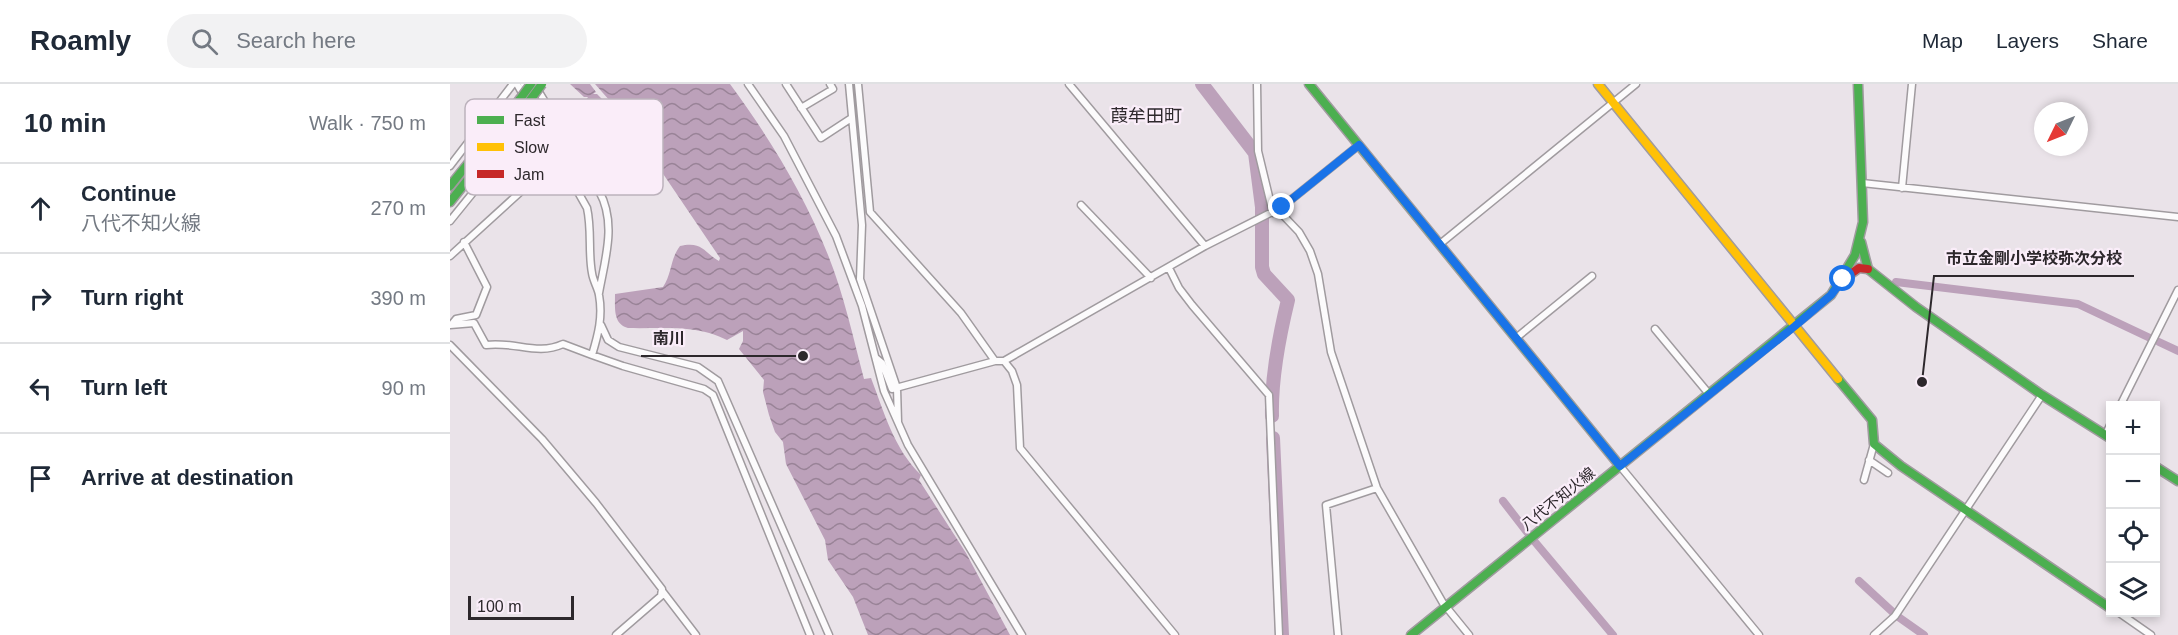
<!DOCTYPE html>
<html lang="en">
<head>
<meta charset="utf-8">
<style>
	:root { --surface:#fff; --page:#f2f2f3; --text:#1f2937; --muted:#747a83; --line:#e0e1e3 }
	body { margin:0; font-family:Arial,"Noto Sans JP",sans-serif; background:var(--page); color:var(--text) }
	.controls { position:absolute; right:18px; bottom:18px; display:grid; overflow:hidden; border-radius:0px; box-shadow:0 3px 9px #0003 }
	.controls button { width:54px; height:54px; display:grid; place-items:center; padding:0; border:0; border-bottom:2px solid var(--line); background:var(--surface); color:var(--text); font:30px sans-serif }
	.compass { position:absolute; left:1584px; top:18px; width:54px; height:54px; border-radius:50%; background:var(--surface); box-shadow:0 3px 9px #0003; rotate:227deg }
	.scale { position:absolute; left:18px; bottom:15px; width:106px; box-sizing:border-box; padding-left:6px; border:3px solid #2d282c; border-top:0; font-size:16px; line-height:21px; white-space:nowrap; color:#2d282c; -webkit-text-stroke:4px #faedf9; paint-order:stroke }
	.stop { position:absolute; width:18px; height:18px; margin:-14px; border:4px solid #1a73e8; border-radius:50%; background:#fff }
	.stop.end { background:#1a73e8; border-color:#fff; box-shadow:0 2px 6px #0008 }
	.list { margin:0; padding:0; list-style:none }
	h2 { display:flex; justify-content:space-between; align-items:center; height:78px; margin:0; padding:0 24px; font-size:26px }
	h2 small { font-size:20px; font-weight:400; color:var(--muted) }
	.list li { display:grid; grid-template-columns:39px 1fr auto; gap:18px; align-items:center; box-sizing:border-box; height:90px; padding:0 24px; border-top:2px solid var(--line) }
	.list b { display:block; font-size:22px; white-space:nowrap }
	.list p { margin:0; font-size:20px; white-space:nowrap; color:var(--muted) }
	.list em { font-size:20px; font-style:normal; color:var(--muted) }
	.icon { flex:none; width:33px; height:33px; fill:none; stroke:currentColor; stroke-width:2; stroke-linecap:round; stroke-linejoin:round }
	.map { position:relative; flex:none; width:1728px; height:551px; overflow:hidden }
	header { display:flex; align-items:center; gap:36px; box-sizing:border-box; height:84px; padding:0 30px; background:var(--surface); border-bottom:2px solid var(--line) }
	header strong { font-size:28px }
	nav { display:flex; gap:33px; margin-inline-start:auto; font-size:21px }
	.search { width:420px; height:54px; background:var(--page); display:flex; align-items:center; gap:15px; box-sizing:border-box; padding:0 21px; border-radius:33px; color:var(--muted); font-size:22px }
	main { display:flex }
	aside { flex:1; background:var(--surface) }
	.map>svg:first-child { display:block }
</style>
</head>
<body>
<header>
<strong>Roamly</strong>
<div class="search"><svg class="icon" aria-label="search" viewBox="0 0 24 24"><circle cx="10" cy="10" r="6"/><path d="M15 15l6 6"/></svg>Search here</div>
<nav><a>Map</a><a>Layers</a><a>Share</a></nav>
</header>
<main>
<aside>
<h2>10 min<small>Walk · 750 m</small></h2>
<ul class="list">
<li><svg class="icon" aria-label="ahead" viewBox="0 0 24 24"><path d="M12 20V5M6 11l6-6 6 6"/></svg><div><b>Continue</b><p>八代不知火線</p></div><em>270 m</em></li>
<li><svg class="icon" aria-label="right" viewBox="0 0 24 24"><path d="M7 20v-9h11M14 6l5 5-5 5"/></svg><div><b>Turn right</b></div><em>390 m</em></li>
<li><svg class="icon" aria-label="left" viewBox="0 0 24 24"><path d="M17 20v-9H6M10 6l-5 5 5 5"/></svg><div><b>Turn left</b></div><em>90 m</em></li>
<li><svg class="icon" aria-label="arrive" viewBox="0 0 24 24"><path d="M6 21V4h12l-3 4 3 4H6"/></svg><div><b>Arrive at destination</b></div></li>
</ul>
</aside>
<div class="map">
<svg width="1728" height="551" viewBox="0 0 1728 551">
	<defs>
		<pattern id="water-waves" width="16" height="10" patternUnits="userSpaceOnUse" patternTransform="scale(1.5)"><rect width="16" height="10" fill="#bca1ba"/><path d="M0 5q4-4 8 0t8 0" fill="none" stroke="#998397"/></pattern>
	</defs>
	<rect width="100%" height="100%" fill="#eae3e9"/>
	<!-- water -->
	<path fill="url(#water-waves)" d="M120 0H140L146 8 143 10H147L158 21 160 17 145 0H280C319 53 354 110 378 171 394 211 403 253 414 295L421 294C434 328 444 365 471 391L469 396 516 469 560 551H418L403 513 378 476 375 456 336 380 333 358 325 348 319 331 313 308 314 296 289 265 293 257V247L277 256C246 240 212 245 178 244 163 240 165 224 165 210L213 203C222 190 220 175 230 162 253 157 253 168 269 177L270 174 201 72 197 74 198 81 190 89 182 93 176 90 161 63 163 57 178 52 186 59 190 54 179 39 172 40 179 49 159 53 135 17 138 13H134Z"/>
	<g fill="none" stroke-linecap="round" stroke-linejoin="round">
		<!-- canal -->
		<path stroke="#bca1ba" stroke-width="8" d="M1446 198 1628 220 1700 254
			M1709 258 1728 267
			M1053 417 1077 448
			M1085 458 1163 551
			M1409 497 1447 532 1474 551"/>
		<!-- river -->
		<path stroke="#bca1ba" stroke-width="14" d="M752 0 805 69 812 123V183L814 190 838 216C829 253 821 293 822 332
			M823 354 832 551"/>
		<!-- street casing -->
		<g stroke="#a09b9f" stroke-width="9">
			<path id="street" d="M74 0 91 26 111 51
				M298 0 334 52 386 152 412 222 434 307 458 361 572 551
				M336 0 371 54 400 35
				M399 0 412 141 410 195 447 304 448 338
				M408 0 420 128 511 229 545 277
				M619 0 755 162
				M807 0 808 67 823 129
				M86 3 149 107C167 139 155 175 149 209
				M351 24 383 5 380 0
				M0 82 63 0
				M1412 99 1728 133
				M1452 104 1462 0
				M631 121 701 194
				M828 126 849 148 860 167 868 190 881 268 927 404 993 519 1019 551
				M0 137 85 32
				M990 160 1186 0
				M0 172 99 82
				M719 184 729 204 742 221 819 311 829 551
				M2 240 6 235 26 231 37 203 14 158
				M0 241 24 239 36 261C65 257 87 272 113 260L142 271C148 251 153 233 149 211 148 204 143 197 142 189 138 168 142 146 137 124L67 0
				M151 241 158 256 169 263 248 283 268 297 379 551
				M1205 245 1259 310
				M1066 254 1142 192
				M0 261 92 355 146 419 212 505 211 512 166 551
				M142 271 173 282 254 305 263 311 360 551
				M426 274 432 279 442 305 545 277H554L755 162 832 123 909 61
				M554 277 562 287 567 301 570 364 725 551
				M1670 322 1728 206
				M1656 350 1660 341
				M1419 376 1438 389
				M1170 382 1309 551
				M1414 396 1424 360
				M213 508 246 551
				M1668 528 1701 551
				M888 551 876 421 927 404
				M1424 551 1445 532 1592 311"/>
		</g>
		<!-- fast casing -->
		<g stroke="#a09b9f" stroke-width="11">
			<path id="fast" d="M859 0 1170 382
				M0 102 70 15
				M0 118 75 23
				M1411 158 1418 185 1466 223 1592 311 1660 354
				M1388 295 1422 336 1424 360 1451 382 1660 524
				M1706 383 1728 397
				M961 551 1381 211 1405 171 1413 138 1408 0"/>
		</g>
		<!-- slow casing -->
		<g stroke="#a09b9f" stroke-width="11">
			<path id="slow" d="M1148 0 1388 295"/>
		</g>
		<!-- jam casing -->
		<g stroke="#a09b9f" stroke-width="11">
			<path id="jam" d="M1395 194 1409 184 1418 185"/>
		</g>
		<!-- street -->
		<use href="#street" stroke="#fcfbfc" stroke-width="6"/>
		<!-- fast -->
		<use href="#fast" stroke="#4caf50" stroke-width="8"/>
		<!-- slow -->
		<use href="#slow" stroke="#ffc107" stroke-width="8"/>
		<!-- jam -->
		<use href="#jam" stroke="#c62828" stroke-width="8"/>
		<!-- fast-bridge casing -->
		<g stroke="#a09b9f" stroke-width="11" stroke-linecap="butt">
			<path id="fast-bridge" d="M70 15 81 0
				M75 23 92 0"/>
		</g>
		<!-- fast-bridge -->
		<use href="#fast-bridge" stroke="#4caf50" stroke-width="8"/>
	</g>
	<g fill="none" stroke-linecap="round" stroke-linejoin="round">
		<!-- route -->
		<path stroke="#1a73e8" stroke-width="8" d="M832 123 909 61 1170 382 1345 242 1381 211 1393 195"/>
	</g>
	<g text-anchor="middle" stroke-width="4.5" stroke-linejoin="round" paint-order="stroke">
		<!-- street labels -->
		<g font-size="15" fill="#2d282c" stroke="#faedf9">
			<text transform="translate(1108 415) rotate(-39)" y="5">八代不知火線</text>
		</g>
		<!-- quarter labels -->
		<g font-size="18" fill="#2d282c" stroke="#faedf9">
			<text x="696" y="38">葭牟田町</text>
		</g>
	</g>
	<!-- legend -->
	<rect x="15" y="15" width="198" height="96" rx="9" fill="#faedf9" stroke="#bcb2bc" stroke-width="1.5"/>
	<rect x="27" y="32" width="27" height="8" fill="#4caf50"/>
	<rect x="27" y="59" width="27" height="8" fill="#ffc107"/>
	<rect x="27" y="86" width="27" height="8" fill="#c62828"/>
	<g font-size="16" fill="#2d282c">
		<text x="64" y="42">Fast</text>
		<text x="64" y="69">Slow</text>
		<text x="64" y="96">Jam</text>
	</g>
	<!-- callouts -->
	<path fill="none" stroke="#2d282c" stroke-width="2" d="M1472 298L1484 192H1684M353 272L247 272H191"/>
	<g fill="#2d282c" stroke="#faedf9" stroke-width="2">
		<circle cx="1472" cy="298" r="6"/>
		<circle cx="353" cy="272" r="6"/>
	</g>
	<g font-size="16" text-anchor="middle" font-weight="bold" fill="#2d282c" stroke="#faedf9" stroke-width="4.5" stroke-linejoin="round" paint-order="stroke">
		<text x="1584" y="180">市立金剛小学校弥次分校</text>
		<text x="219" y="260">南川</text>
	</g>
</svg>
<div class="controls">
<button>+</button>
<button>−</button>
<button><svg class="icon" aria-label="locate" viewBox="0 0 24 24"><circle cx="12" cy="12" r="6"/><path d="M12 2v4M12 18v4M2 12h4M18 12h4"/></svg></button>
<button><svg class="icon" aria-label="layers" viewBox="0 0 24 24"><path d="M12 4l9 5-9 5-9-5zM3 14l9 5 9-5"/></svg></button>
</div>
<svg class="compass" viewBox="-18 -18 36 36"><path d="M0-13l5 13h-10z" fill="#e53935"/><path d="M0 13l5-13h-10z" fill="#747a83"/></svg>
<div class="scale">100 m</div>
<div class="stop" style="left:1393px;top:195px"></div>
<div class="stop end" style="left:832px;top:123px"></div>
</div>
</main>
</body>
</html>
